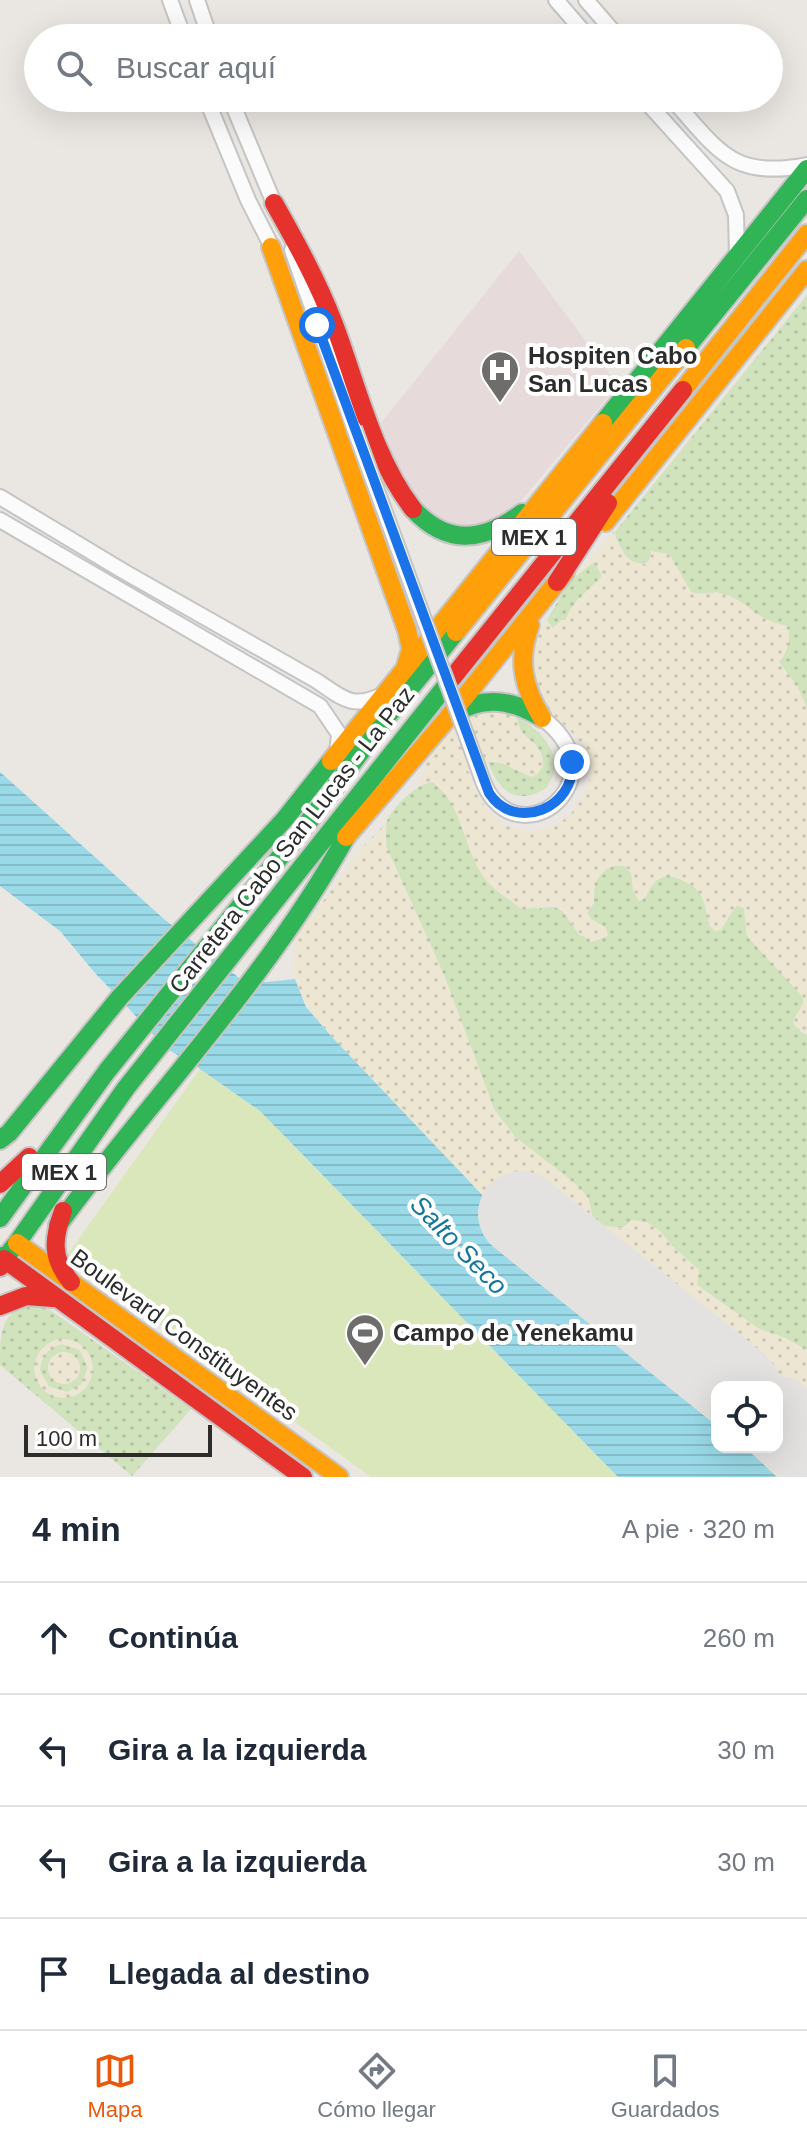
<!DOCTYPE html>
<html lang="es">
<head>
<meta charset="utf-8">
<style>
	:root { --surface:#fff; --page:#f6f6f7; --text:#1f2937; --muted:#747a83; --line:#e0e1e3; --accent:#ea580c }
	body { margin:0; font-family:Helvetica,sans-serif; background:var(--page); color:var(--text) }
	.controls { position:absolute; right:24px; bottom:24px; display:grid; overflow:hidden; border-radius:16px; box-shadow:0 8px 32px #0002 }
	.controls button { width:72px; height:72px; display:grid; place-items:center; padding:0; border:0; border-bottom:2px solid var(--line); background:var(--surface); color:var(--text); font:40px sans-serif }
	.scale { position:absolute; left:24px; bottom:20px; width:188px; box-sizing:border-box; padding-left:8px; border:4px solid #2c2c2c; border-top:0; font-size:22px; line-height:28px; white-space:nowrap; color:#2c2c2c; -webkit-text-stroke:6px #fff; paint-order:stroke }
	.stop { position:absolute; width:24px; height:24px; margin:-18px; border:6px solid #1a73e8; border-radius:50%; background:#fff }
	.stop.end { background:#1a73e8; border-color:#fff; box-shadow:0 2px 8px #0008 }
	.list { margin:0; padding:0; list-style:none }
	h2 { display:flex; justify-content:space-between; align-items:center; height:104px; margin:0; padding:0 32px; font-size:34px }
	h2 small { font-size:26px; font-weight:400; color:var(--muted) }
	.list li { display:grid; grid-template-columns:52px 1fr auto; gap:24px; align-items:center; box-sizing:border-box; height:112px; padding:0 32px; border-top:2px solid var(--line) }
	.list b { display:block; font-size:30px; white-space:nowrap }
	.list em { font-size:26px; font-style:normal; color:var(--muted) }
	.icon { flex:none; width:44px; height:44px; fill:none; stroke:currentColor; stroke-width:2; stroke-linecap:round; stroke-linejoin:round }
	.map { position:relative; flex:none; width:807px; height:1477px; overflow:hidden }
	.search { position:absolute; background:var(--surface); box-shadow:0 8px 32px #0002; left:24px; right:24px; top:24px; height:88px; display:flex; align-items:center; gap:20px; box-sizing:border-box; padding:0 28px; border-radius:44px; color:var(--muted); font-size:30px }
	.sheet { height:552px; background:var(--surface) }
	nav { display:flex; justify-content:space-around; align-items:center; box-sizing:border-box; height:112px; border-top:2px solid var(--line); background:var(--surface); font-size:22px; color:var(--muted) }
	nav a { display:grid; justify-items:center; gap:4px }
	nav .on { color:var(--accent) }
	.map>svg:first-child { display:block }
</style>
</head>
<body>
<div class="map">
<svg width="807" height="1477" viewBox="0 0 807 1477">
	<defs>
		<pattern id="grass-dots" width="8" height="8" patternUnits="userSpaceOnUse" patternTransform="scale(2)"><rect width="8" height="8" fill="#d0e3bd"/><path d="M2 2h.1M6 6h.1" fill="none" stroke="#b3c3a3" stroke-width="1.8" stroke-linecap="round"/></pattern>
		<pattern id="sand-dots" width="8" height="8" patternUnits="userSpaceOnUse" patternTransform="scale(2)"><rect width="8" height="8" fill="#ede6d2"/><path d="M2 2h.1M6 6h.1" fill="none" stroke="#cbc5b4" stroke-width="1.8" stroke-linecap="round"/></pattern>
		<pattern id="water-rules" width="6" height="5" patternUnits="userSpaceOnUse" patternTransform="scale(2)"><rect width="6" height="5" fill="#9adae8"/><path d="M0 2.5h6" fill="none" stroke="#85bbc7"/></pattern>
	</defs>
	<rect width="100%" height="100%" fill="#eae6e2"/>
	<!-- medical -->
	<path fill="#e7dada" d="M519 251 618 385 505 520 469 532 429 519 401 473 381 423Z"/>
	<!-- grass -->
	<path fill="url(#grass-dots)" fill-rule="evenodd" d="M807 295V708L797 686 779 662C788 651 791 641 787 626 770 623 760 617 746 607 738 600 726 596 716 592L703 595 691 592 669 554C633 568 631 571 614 533Z
		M595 562 602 576C590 590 571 602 566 620H562L553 628 550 627 547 620C559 600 573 570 595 562Z
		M516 716C543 731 568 758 546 788 516 807 498 790 488 762L504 763 521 732Z
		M433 782 453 802 476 862 538 909C567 901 564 919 581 936L606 928 591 919 587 913 594 903 593 885C599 872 609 864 624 866L633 875V892L646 897C655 867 687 871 701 895 706 904 708 917 710 927L721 930 736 905 744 908 747 936 802 996 804 1001 801 1009 800 1031 807 1035V1350L785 1338 759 1329 697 1285 699 1270 672 1246 660 1231 603 1226 592 1216 588 1197 572 1181 515 1137 494 1109 444 975 386 846C385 839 383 832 385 826 390 809 416 783 433 782Z
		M33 1305 50 1310 191 1409 132 1476 0 1365C0 1333 0 1310 33 1305ZM62 1339C82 1340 98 1357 91 1378 88 1386 82 1392 74 1395 36 1411 15 1348 62 1339Z
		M62 1344 80 1350 88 1368 81 1385 67 1392 49 1387 40 1371C41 1356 48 1347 62 1344ZM65 1352 74 1355 80 1366 77 1378 63 1384 48 1370 51 1358Z"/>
	<!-- sand -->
	<path fill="url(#sand-dots)" fill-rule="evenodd" d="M615 530C615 549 629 566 648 564L651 551 669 554 691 592C705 596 716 590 730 596 754 607 758 621 788 626 791 641 788 651 779 662L797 686 807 708V1035L795 1026 793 1020 804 1002 802 996 747 936 744 908 739 904 731 912 721 930 715 931C705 922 708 907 701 896 698 890 693 886 687 883 662 869 655 877 644 900L639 901 633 892 631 871 624 866H612C584 883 602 893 587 913L591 919 606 928 608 936 592 942C572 932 567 909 555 906 546 904 532 909 522 909 511 901 496 892 487 881 462 851 465 807 433 782L426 783 418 788C427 744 467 695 516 716 517 741 544 738 543 766L538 774 531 777 495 760 468 770C478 804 498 836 539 830 556 828 570 817 579 803 619 740 545 728 532 684 531 678 532 671 531 665 531 647 536 634 547 620L553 628 562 620H566C570 602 591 589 602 576L594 562 575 577Z
		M386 823V846L444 975 494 1109 515 1137 572 1181 588 1197 592 1216 603 1226 621 1229 632 1220 647 1222 660 1231 672 1246 699 1270 697 1285 759 1329 785 1338 807 1350V1477H777L745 1447H777V1387H717V1420L507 1221 331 1036C305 1007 285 977 298 936L360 850Z
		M58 1339C107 1337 100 1404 59 1397 51 1396 43 1391 39 1384 27 1365 40 1345 58 1339ZM62 1344 80 1350 88 1367 81 1385 67 1392 49 1387 40 1371C40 1356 48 1347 62 1344Z
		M48 1368a16 16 0 1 1 32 0a16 16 0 1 1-32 0Z"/>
	<!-- pitch -->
	<path fill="#dae7ba" d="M200 1069 260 1111 618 1477H371L66 1257Z"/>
	<!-- water -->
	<path fill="url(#water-rules)" d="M0 772 164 919 247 984 295 979 306 1007 331 1036 507 1221 717 1420V1447H745L777 1477H618L260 1111 200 1069 166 1048 95 973 60 931 0 886Z"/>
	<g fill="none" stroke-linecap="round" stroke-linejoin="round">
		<!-- runway -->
		<path stroke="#e4e2e0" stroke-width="86" d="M521 1214 737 1387
			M777 1419 807 1443"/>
		<!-- street casing -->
		<g stroke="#c6c5c5" stroke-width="18">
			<path id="street" d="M170 0 184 38
				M197 0 210 38
				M556 0 589 38
				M586 0 619 38
				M206 98 248 200 276 255
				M230 98 276 208
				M643 98 727 191 736 215 737 256
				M671 98C718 149 730 180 807 165
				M292 250 354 428
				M0 497 123 571 317 681C341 697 352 710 382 695
				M0 520 320 706 339 734 337 753
				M478 767C482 779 486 792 495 801 537 846 615 772 542 718"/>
		</g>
		<!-- fast casing -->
		<g stroke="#c6c5c5" stroke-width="22">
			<path id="fast" d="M686 348 807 199
				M603 423 807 169
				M413 509C447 546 483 542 522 513
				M453 714C482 696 510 699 539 716
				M0 1140 9 1133 120 997 284 820 331 761
				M0 1218 107 1071 313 816 389 714 456 632
				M58 1225C153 1096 268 978 346 837
				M0 1256 4 1259 17 1243 126 1088 453 677"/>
		</g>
		<!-- slow casing -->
		<g stroke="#c6c5c5" stroke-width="22">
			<path id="slow" d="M271 247 407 630 411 649 406 666
				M683 390 807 234
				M605 522 807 270
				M530 625C517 660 523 687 542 718
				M456 632 686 348
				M331 761 603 423
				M346 837 447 719 565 572
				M17 1243 339 1477"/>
		</g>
		<!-- jam casing -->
		<g stroke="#c6c5c5" stroke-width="22">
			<path id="jam" d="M274 203C296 242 318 282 334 324 357 385 373 457 413 509
				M557 582 608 503
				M453 677 683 390
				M0 1184 29 1157
				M63 1211C53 1239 51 1258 71 1282
				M0 1267 4 1259 303 1477
				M0 1306 26 1296 53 1298"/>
		</g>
		<!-- street -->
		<use href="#street" stroke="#fcfbfb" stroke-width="14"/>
		<!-- fast -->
		<use href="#fast" stroke="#30b455" stroke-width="18"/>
		<!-- slow -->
		<use href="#slow" stroke="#ff9f0a" stroke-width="18"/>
		<!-- jam -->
		<use href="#jam" stroke="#e5322d" stroke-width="18"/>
		<!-- street-bridge casing -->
		<g stroke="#c6c5c5" stroke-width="18" stroke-linecap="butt">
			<path id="street-bridge" d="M354 428 478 767"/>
		</g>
		<!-- street-bridge -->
		<use href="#street-bridge" stroke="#fcfbfb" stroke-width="14"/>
	</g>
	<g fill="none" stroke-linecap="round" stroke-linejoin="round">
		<!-- route -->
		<path stroke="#1a73e8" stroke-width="10" d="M317 325 489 793C515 833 576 808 572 762"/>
	</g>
	<!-- icons -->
	<defs>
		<g id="hospital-pin" transform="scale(2)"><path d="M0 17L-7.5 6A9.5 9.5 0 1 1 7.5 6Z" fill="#6e6d6c" stroke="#fff"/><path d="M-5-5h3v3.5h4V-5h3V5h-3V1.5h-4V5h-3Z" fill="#fff"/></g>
		<g id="stadium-pin" transform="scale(2)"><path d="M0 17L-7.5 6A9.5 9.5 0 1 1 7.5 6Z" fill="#6e6d6c" stroke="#fff"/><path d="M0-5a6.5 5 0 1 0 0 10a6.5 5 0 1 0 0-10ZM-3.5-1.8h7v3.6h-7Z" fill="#fff"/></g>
	</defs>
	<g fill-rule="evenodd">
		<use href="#hospital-pin" x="500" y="370"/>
		<use href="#stadium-pin" x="365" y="1333"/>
	</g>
	<g text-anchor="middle" stroke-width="8" stroke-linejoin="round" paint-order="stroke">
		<!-- shield labels -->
		<g fill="#fff" stroke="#6b6b6b" stroke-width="2">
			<rect x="492" y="519" width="84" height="36" rx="6"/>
			<rect x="22" y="1154" width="84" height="36" rx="6"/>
		</g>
		<g font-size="22" font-weight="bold" fill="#2c2c2c">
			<text x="534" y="545">MEX 1</text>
			<text x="64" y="1180">MEX 1</text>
		</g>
		<!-- poi labels -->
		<g font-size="24" font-weight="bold" fill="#2c2c2c" stroke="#fff" text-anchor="start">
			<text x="528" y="364">Hospiten Cabo<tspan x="528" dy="28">San Lucas</tspan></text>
			<text x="393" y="1341">Campo de Yenekamu</text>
		</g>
		<!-- street labels -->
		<g font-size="24" fill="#2c2c2c" stroke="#fff">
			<text transform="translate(292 840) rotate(-52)" y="8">Carretera Cabo San Lucas - La Paz</text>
			<text transform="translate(184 1335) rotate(36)" y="8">Boulevard Constituyentes</text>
		</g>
		<!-- water labels -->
		<g font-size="26" font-style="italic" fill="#13769a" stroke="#fff">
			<text transform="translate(459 1245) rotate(46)" y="9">Salto Seco</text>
		</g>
	</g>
</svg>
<div class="controls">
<button><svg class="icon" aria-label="locate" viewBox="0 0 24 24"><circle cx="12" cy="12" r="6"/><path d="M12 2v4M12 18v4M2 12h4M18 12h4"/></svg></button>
</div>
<div class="scale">100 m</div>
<div class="stop" style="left:317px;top:325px"></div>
<div class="stop end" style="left:572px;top:762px"></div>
<div class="search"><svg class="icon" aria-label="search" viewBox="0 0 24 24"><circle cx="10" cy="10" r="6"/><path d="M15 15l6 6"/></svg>Buscar aquí</div>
</div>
<section class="sheet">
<h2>4 min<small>A pie · 320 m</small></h2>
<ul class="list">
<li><svg class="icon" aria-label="ahead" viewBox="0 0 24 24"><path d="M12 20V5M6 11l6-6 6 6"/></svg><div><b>Continúa</b></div><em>260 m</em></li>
<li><svg class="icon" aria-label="left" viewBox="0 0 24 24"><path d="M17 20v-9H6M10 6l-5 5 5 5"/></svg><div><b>Gira a la izquierda</b></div><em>30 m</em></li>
<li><svg class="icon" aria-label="left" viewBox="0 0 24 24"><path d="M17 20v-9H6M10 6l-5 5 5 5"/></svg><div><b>Gira a la izquierda</b></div><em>30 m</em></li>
<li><svg class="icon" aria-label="arrive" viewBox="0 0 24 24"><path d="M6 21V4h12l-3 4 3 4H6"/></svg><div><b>Llegada al destino</b></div></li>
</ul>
</section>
<nav>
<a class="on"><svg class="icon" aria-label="map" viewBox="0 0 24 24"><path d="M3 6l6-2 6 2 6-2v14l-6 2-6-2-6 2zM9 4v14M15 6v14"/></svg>Mapa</a>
<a><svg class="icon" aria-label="directions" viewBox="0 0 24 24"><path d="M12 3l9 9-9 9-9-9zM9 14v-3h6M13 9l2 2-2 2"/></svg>Cómo llegar</a>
<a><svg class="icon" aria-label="saved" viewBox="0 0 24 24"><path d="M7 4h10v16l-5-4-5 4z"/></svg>Guardados</a>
</nav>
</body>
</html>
